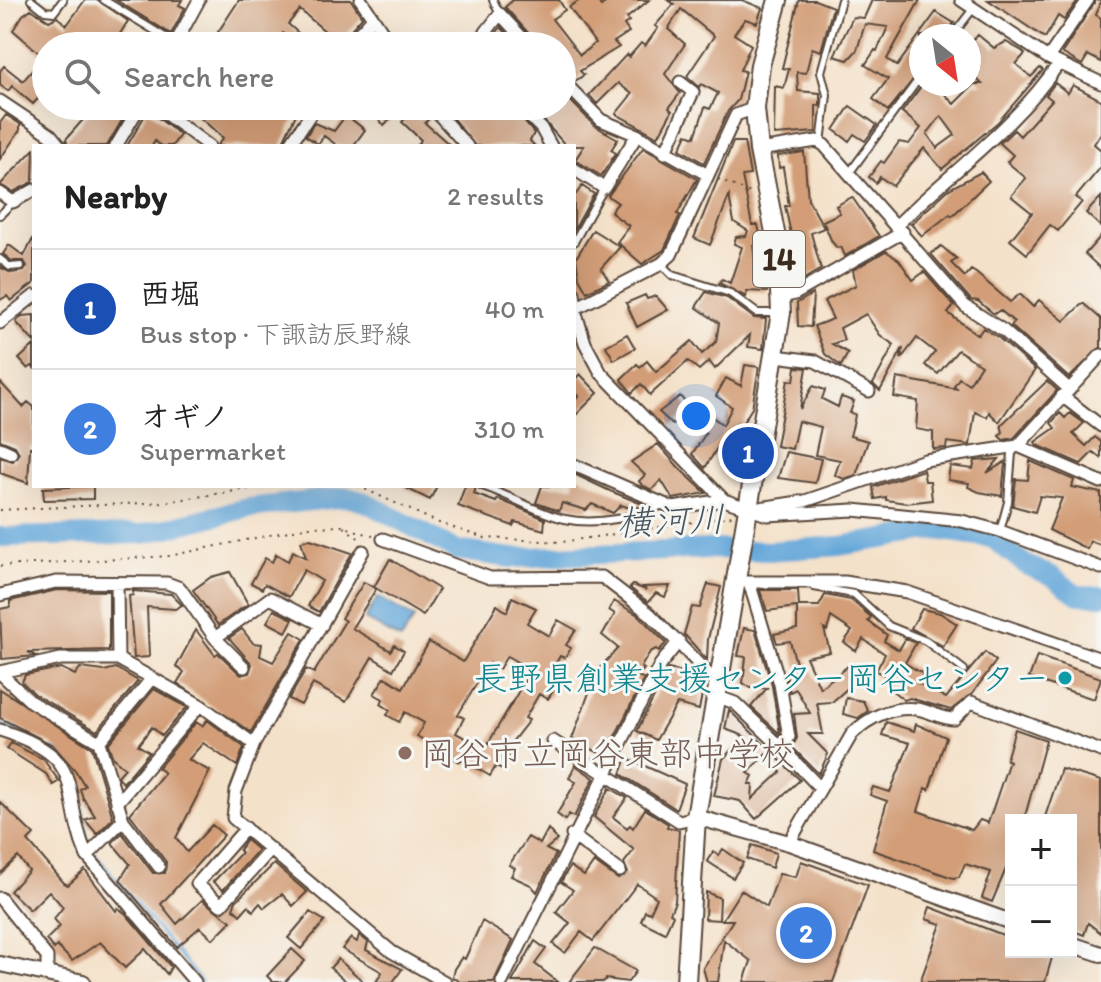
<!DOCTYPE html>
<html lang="en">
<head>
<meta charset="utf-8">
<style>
	:root { --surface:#fff; --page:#f2f2f2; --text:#222; --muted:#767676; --line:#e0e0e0; --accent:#1f6fb2 }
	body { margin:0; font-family:Itim,"Klee One",sans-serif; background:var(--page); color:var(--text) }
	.controls { position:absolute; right:24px; bottom:24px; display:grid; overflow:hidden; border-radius:0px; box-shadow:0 8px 32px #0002 }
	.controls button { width:72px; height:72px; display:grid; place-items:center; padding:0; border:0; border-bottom:2px solid var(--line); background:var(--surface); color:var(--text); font:40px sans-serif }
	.compass { position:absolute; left:909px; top:24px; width:72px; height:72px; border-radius:50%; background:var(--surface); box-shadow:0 8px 32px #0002; rotate:150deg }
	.you { position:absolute; left:696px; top:416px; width:28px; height:28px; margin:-20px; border:6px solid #fff; border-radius:50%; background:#1a73e8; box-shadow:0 0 0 12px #1a73e833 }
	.badge { display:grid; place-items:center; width:52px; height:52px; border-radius:50%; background:var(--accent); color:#fff; font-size:26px; font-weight:700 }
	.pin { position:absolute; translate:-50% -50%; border:4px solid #fff; box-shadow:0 2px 8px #0006 }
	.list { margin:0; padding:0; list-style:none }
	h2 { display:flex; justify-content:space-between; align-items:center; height:104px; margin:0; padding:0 32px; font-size:34px }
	h2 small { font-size:26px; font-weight:400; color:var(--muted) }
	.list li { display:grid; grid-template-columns:52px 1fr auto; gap:24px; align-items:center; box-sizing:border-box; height:120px; padding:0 32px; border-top:2px solid var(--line) }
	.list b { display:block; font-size:30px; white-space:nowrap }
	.list p { margin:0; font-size:26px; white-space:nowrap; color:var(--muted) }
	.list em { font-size:26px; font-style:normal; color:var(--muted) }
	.icon { flex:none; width:44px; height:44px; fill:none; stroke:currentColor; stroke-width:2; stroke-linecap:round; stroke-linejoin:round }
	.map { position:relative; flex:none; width:1101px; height:982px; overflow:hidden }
	.search { position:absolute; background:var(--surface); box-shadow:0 8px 32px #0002; left:32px; top:32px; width:544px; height:88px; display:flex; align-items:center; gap:20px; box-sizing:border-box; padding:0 28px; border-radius:44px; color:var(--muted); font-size:30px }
	.panel { position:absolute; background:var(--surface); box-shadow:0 8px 32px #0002; left:32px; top:144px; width:544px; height:344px; border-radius:0px }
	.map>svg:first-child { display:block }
</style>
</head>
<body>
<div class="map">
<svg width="1101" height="982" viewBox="0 0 1101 982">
	<rect width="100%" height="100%" fill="#f6f6f2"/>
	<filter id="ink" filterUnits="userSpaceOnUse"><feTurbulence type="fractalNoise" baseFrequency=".0125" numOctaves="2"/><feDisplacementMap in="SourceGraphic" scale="16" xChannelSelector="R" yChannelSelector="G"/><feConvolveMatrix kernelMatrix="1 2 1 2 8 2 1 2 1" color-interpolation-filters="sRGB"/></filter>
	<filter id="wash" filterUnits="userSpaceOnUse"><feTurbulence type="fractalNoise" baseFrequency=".006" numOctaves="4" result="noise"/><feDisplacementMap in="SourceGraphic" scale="32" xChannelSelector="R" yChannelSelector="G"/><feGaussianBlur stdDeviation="1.8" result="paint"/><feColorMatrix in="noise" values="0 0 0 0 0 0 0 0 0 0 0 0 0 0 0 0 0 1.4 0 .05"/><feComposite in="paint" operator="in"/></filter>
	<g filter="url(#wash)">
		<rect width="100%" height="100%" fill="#f4e1c9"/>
		<!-- water -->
		<path fill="#65a7d9" stroke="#50687c" stroke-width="2" d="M378 597 414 618 401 640 365 619Z"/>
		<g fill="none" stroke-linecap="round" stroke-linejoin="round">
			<!-- stream -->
			<path stroke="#65a7d9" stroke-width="3" d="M0 724 25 734
				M52 749C82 765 81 813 88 843
				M94 853 201 982"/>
			<!-- river -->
			<path stroke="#65a7d9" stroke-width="20" d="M0 537 143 534 247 508 347 497 365 502 456 550 511 558 708 549 769 551 840 546 937 530 992 538 1026 565 1052 576 1078 595 1101 596"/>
		</g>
		<g id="blocks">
			<!-- building -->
			<path fill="#d29d77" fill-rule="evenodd" d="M85 0H98L128 21 118 37 114 34 107 45 95 38 89 46H46V90L33 104 12 86 8 91 0 85V71L4 66 23 81 44 57 13 30 23 15 31 9 49 21 57 17 67 25Z
				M116 0H182L179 5 185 8 171 34Z
				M239 0H351L362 17 339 43 300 10 288 24 313 46H298L283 33 275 46H209Z
				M513 0H559L565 10 552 19 580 55 595 43 569 7 580 0H597L601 6 609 0H649L627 18 629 21 624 25 629 32 614 42 619 47 580 71 584 75 575 81 562 69V46H540L505 7Z
				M668 0H742L762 8 757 23 745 19 734 34 751 45 740 70 745 71 738 100 728 111 704 163 680 149 687 134 695 137 705 107 710 109 718 93 701 84 699 87 687 76 714 36 681 9 668 29 685 44 665 74 680 93 669 108 672 111 658 137 616 114 632 94 618 83 597 104 589 95 627 54 629 57 641 43 645 46 658 28 655 26 674 4Z
				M799 0H815L833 7 821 51 812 48 806 73 797 72 798 91 820 93V106L816 105V132L774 135 775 86 784 88 789 69 782 68Z
				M872 0H920L887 59 897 66 936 12 954 23 944 36H921V70L888 111 873 99 888 79 865 65 875 50 877 51 888 27 865 24 857 50 848 60 834 56 853 17 864 18Z
				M988 0H1078L1064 20 1058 16 1045 38Z
				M1096 0H1101L1096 15 1101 18V62L1088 55 1082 65 1062 53Z
				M501 27 518 46H486Z
				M978 35 994 48 1006 42 1022 51 1025 54 1016 64 1031 77 1040 68 1043 70 998 122 942 169 924 148 893 186 880 177 876 183 869 177 881 161 884 163 899 142 909 144 921 128 902 112 923 84H949L942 91 954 104 974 84H982L969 71V45ZM941 116 955 135 937 148 927 134Z
				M1055 83 1068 93 1073 85 1101 100V133L1094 144 1101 150V167L1076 197 1082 202 1058 231 1050 225 1027 254 1010 240 1032 213 1011 196 1026 178 1007 162 1013 155 1000 143 1014 130 1020 136 1052 100 1046 95Z
				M562 92 595 126 618 139 611 150 616 153 601 176 575 160 584 146H566L531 106H562Z
				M95 106H123L128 110 107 146H68L66 139Z
				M201 106H300L281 146H217L223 138 196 114Z
				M388 106 398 111 384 125 376 117Z
				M417 106 430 117 425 123 451 146H417L421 140 402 122Z
				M452 106H511L534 133 530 141 535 146H475L447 111Z
				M850 106 877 125 865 141 854 134 849 141 834 130Z
				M148 110 180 135 172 146H161L155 141 152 146H127Z
				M6 115 20 124V130L0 159V123Z
				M346 115 365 130 353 146H338L324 136 318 144 306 136 314 123 334 131Z
				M733 142H744L750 175 742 176 752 225H758L762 245 753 246 756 267 765 266 767 292 747 291 746 297 719 283 722 279 730 283 742 247 734 244 736 237 746 236 748 231 734 222 729 196 710 245 694 238Z
				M643 148 697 179 677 214 680 215 664 250 642 264 617 242 629 226 613 214 611 211 618 203 608 196Z
				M34 149 33 182 13 192 0 185Z
				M804 152 808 199 824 228 811 233 821 269 797 283V262L785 206H789L783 167 779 168 778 156Z
				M981 172 989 181 952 216 950 214 922 236 911 224 949 189Z
				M582 186 594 194 574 230V197Z
				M852 197 879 236 845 256 841 247 837 248 832 242 823 221 840 213 836 206Z
				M1101 197V227L1086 213Z
				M593 230 620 247 601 268 609 281 587 292 579 278 576 258Z
				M1101 236V269L1085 254Z
				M34 237V283L11 301 7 296 0 300V267L11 273 24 271 27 266 24 261H12L3 254 9 245 24 256Z
				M941 246 957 259 951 263 965 277 971 270 976 273 1010 302 1020 294 1033 307 1039 300 1064 321 1083 303 1101 319V347L1069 378 1011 326 1014 322 1000 310 994 314 978 301 971 300 931 254Z
				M886 251 899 260 913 280 924 272 954 306 948 313 978 335 983 328 999 338 1035 370 999 422 989 412 987 417 975 412 970 445 947 442 946 448 933 449V432L916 429 918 401 894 397 897 378 958 389 954 386 959 378 969 384 981 365 958 350 938 374 925 365 935 352 917 338 901 359 903 348 880 391 873 384 894 345 880 335 866 314 840 328 844 340 832 344 848 353 841 366 825 354 814 326 833 319 824 301 856 285 853 270Z
				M706 292 727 298 754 318 766 319 763 349 748 347 750 335 715 369 709 361 699 370 688 361 650 395 641 384 632 393 621 379 637 364 640 367 647 361 656 372 692 341 702 354 716 342 719 323 696 307Z
				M813 294 811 327 798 326 797 303Z
				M645 295 647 299 656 296 668 310 637 327 626 303Z
				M34 315V342L16 322 22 316Z
				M627 334 635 348 614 360 606 346Z
				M34 345V368L32 366 28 369 19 359Z
				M745 365 759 367 752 408 742 424 748 428 747 437 740 438 731 455 717 448 705 468 692 454 706 433 701 430 711 416 723 425 732 407 716 396 726 378 741 386Z
				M796 367 807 368 800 409 813 386 825 390 822 399 838 407 841 397 854 401 850 413 855 414 854 421 850 436 868 441 856 475 844 479 835 475 840 460 815 455 821 427 798 421 792 449 776 446 788 380 794 381Z
				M580 374 598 393 574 417V400L579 396 574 391V380Z
				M1047 381 1057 390 1054 394 1014 438 1003 440 999 436 1003 432 1001 425Z
				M0 382 23 407 28 402 34 407V447H30L28 483 0 473V457L13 461 19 453 15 446 0 440Z
				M680 396 691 409 673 425 659 412Z
				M1060 413 1065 418 1070 413 1084 423 1073 434 1086 446 1095 437 1101 442V458L1093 452 1081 464 1037 445 1035 442 1055 428 1051 423Z
				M658 444 681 470 706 493 673 499 661 480 652 490 642 485 639 481 645 475 631 462Z
				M786 452 821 459 815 483 778 478Z
				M999 459 987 473 1005 462 1002 496 979 492 968 487 969 483 948 480 950 466 973 469 975 461Z
				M1030 461 1074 480 1072 487 1101 493V545L1090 541 1087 549 1049 530 1062 498 1040 496 1035 512 1013 506 1016 479 1028 480Z
				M923 470 925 481H930L932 500 906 503 886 500V497L875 499 873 487Z
				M574 474 610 491 645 505 633 509 621 505 613 513 592 504 586 510 562 503 559 511 536 503 542 486H574Z
				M93 486V499L44 500 43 488Z
				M402 486H437L430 500Z
				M465 486H476L474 494 496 502 498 499 545 519 544 530 515 522 513 526 458 506Z
				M310 539 352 553 319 612 308 606 322 581 304 570 289 597 265 584 262 589 251 583 265 558 272 562 276 554 288 561 293 551 306 558 301 541Z
				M390 559 439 589 423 616 374 587Z
				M230 572 248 604 218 625 193 590 211 577Z
				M364 582 376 589 352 628 391 651 394 645 404 651 393 670 372 657 346 702 313 684 301 705 289 699 306 669 314 673 345 621 341 618Z
				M708 584 721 587 708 639 707 660 684 634 692 607 700 608Z
				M633 585 646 590 643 587 670 586 665 597 656 593 648 602 630 588Z
				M57 590 109 591V650L28 652 36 656 2 659 0 609 10 607V601Z
				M760 590H798L799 606H819L825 595 851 600 871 617 868 621 887 635 884 641 899 650 905 639 916 643 905 663 923 674 918 683 946 698 985 652 996 661 972 694 951 710 910 698 904 700 889 688 894 680 876 671 885 654 863 639 856 651 844 642 852 631 831 617 827 631 824 629 830 652 806 657 820 688 848 666 859 678 832 702 817 703 823 734H808L828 754 819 774 792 747 797 738 794 714 810 713 796 689 790 692 786 676 798 671 790 641 777 643 774 634 797 629V607L767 611Z
				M133 591 171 594 182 605 175 609 147 607 149 657 134 658 129 596 133 595Z
				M512 597 536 608 527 623 549 636 558 620 576 630 566 645 571 648 565 658 560 656 548 677 558 683 548 699 539 694 525 718 529 720 505 751 510 754 502 769 496 766 490 776 461 759 459 762 417 736 424 723 405 712 399 722 387 715 390 710 381 704 383 699 374 694 385 677 403 688 429 642 463 662 497 605 507 612ZM507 656 531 670 485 749 456 733 464 718 458 715 489 663 499 669Z
				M614 601 638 615 666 643 659 651 656 649 650 652 641 667 644 669 638 676 644 679 605 756 572 739 597 671 618 648 602 635 615 614 609 610Z
				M922 609 940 613 957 624 943 646 911 628Z
				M274 610 293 619 286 632 267 622Z
				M744 628 755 630 772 686 780 734 751 707 767 688H751L743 683 746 657 738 656Z
				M242 629 253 643 262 644 260 656 273 662 292 632 304 639 251 732 177 683 184 672 176 667 196 630 215 655 218 653 241 675 249 673 252 664 229 638Z
				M1037 656 1101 678 1094 699 1029 678Z
				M61 668 75 675 80 668 104 671 116 668 138 681 97 731 36 695 22 682 25 675Z
				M668 669 698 675 703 681 702 694 699 710 677 704 656 740 637 731Z
				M0 689 92 748 113 818 97 834 85 820 95 816 83 798 80 789 85 786 75 770 53 745 0 718Z
				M154 689 187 707 162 736 152 727 138 745 149 752 123 783 118 776 125 768 113 758 108 744Z
				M846 698 863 701 868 711 858 718 843 714Z
				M729 710 800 780 756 819 740 801 714 796 723 759 744 736 725 729ZM766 754 781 772 752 799 753 784H749L753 776 748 773Z
				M207 720 244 747 237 766 203 743 188 760 210 771 176 838 187 852 212 825 224 835 161 904 177 924 202 900 231 921 213 939 200 927 177 947 120 880 130 864 112 843 122 833 153 873H165L166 862 130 814 164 773 158 768 196 722 202 726Z
				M886 722 914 731 916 724 946 737 929 790 925 788 918 811 972 830 980 820 988 823 1009 761 1006 760 1015 729 1046 740 1024 820H1011V857L992 902 982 898 991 872 965 864 959 877 953 878 873 850 887 801 870 795 873 787 890 792 910 743 882 735Z
				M11 743 43 759 59 781 53 785 46 774 7 749Z
				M627 758 685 784 676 809 621 774Z
				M575 765 594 778 574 817 569 814 565 820 557 814 576 782 569 778Z
				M1061 769 1101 781V933L1088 923 1084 935 1071 930V820H1044Z
				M610 788 627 798 613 817 627 828 630 825 633 828 645 809 668 824 667 827 679 830 675 902 670 913 673 915 665 933 641 921 645 911 650 913 657 898 637 884 593 941 581 932 565 953 553 944 570 923 556 912 573 890 561 882 570 866 584 876 594 862 618 879 628 873 624 863 634 850 594 817Z
				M0 802 34 835 28 841 64 883 68 885 85 870 116 911 118 908 126 914 171 967 167 974 145 949 125 968 100 942 72 961 57 946 54 949 46 940 60 926 54 919 63 907 49 891 30 910 10 891 29 871 18 857 0 874Z
				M548 829 557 840 546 849 556 854 537 892 531 885 511 876 515 868 509 865 528 837 540 844Z
				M246 840 258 850 223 890 213 882 241 853 239 850Z
				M752 845 776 853 772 868 747 859Z
				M723 849 743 863 733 878 707 861 713 852 719 855Z
				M801 861 868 885 833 982H744L751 961 724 940 718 982H707L703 968 733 920H722L741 890 767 907 779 874 796 877Z
				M274 864 307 892 293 906 282 894 264 908 260 903 253 911 248 906 240 915 233 908 236 901Z
				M706 892 720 898 719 920 705 919Z
				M930 907 1011 938V952L1053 954 1045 982H920L941 924 926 919Z
				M310 912 325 921 301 949 288 938Z
				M482 921 513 940 494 982H460L452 977 454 969 462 957 465 959Z
				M359 935 368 942 366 950 402 969 393 982H376L382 972 342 949 351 938 357 942Z
				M535 941 546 949 535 964 558 982H512Z
				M595 948 636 971 628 982 606 979 603 982H569Z
				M292 949 305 961 285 982H273L267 976Z
				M338 959 364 982H347L330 968Z"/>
		</g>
	</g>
	<g filter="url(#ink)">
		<use href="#blocks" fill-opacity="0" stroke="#574538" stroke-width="2"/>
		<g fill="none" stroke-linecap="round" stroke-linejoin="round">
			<!-- service casing -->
			<g stroke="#574538" stroke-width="10">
				<path id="service" d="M31 0 45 11 54 12 63 0
					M104 0 175 43
					M493 0 500 14
					M952 36 973 9
					M821 143 827 95 821 72 841 0
					M850 172 921 76
					M0 215 13 202
					M574 242 604 188
					M0 259 10 267 21 266
					M661 264 672 275 730 293 757 313H779
					M482 486C510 495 537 513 565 519 596 526 637 517 665 504
					M1000 531 1008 502 1012 453 1016 449
					M814 587 854 594 889 626 926 641 964 670"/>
			</g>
			<!-- minor casing -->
			<g stroke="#574538" stroke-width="15">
				<path id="minor" d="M361 0 392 46
					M961 0 1048 58 1101 83
					M174 46 199 0
					M347 46 373 18
					M475 46 500 14 530 46
					M1048 58 1088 0
					M562 80 601 120 637 135 706 174
					M0 101 51 135 60 146
					M155 106 209 146
					M431 106 467 146
					M519 106 541 128 551 146
					M116 146 140 106
					M289 146 316 106
					M759 150 817 141 824 145 965 306 1004 331 1069 389
					M665 153 693 92 680 82
					M574 169 604 188 637 135
					M0 193 13 202 34 190
					M897 225C951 172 1017 126 1059 63
					M574 293 576 308 661 264 671 255 736 115 755 108
					M781 297 795 294 903 232
					M574 307 585 343 601 373 724 500 767 515 853 510 962 521 1000 531 1101 568
					M0 323 34 296
					M776 356 815 361 869 391
					M1062 396 1101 426
					M1018 446 1101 482
					M0 448 11 453
					M574 465 673 508 724 500
					M753 509 805 501 925 460 1018 446 1101 355
					M383 539 490 578 602 577 650 614 718 684
					M363 551 254 744 236 791 233 818 392 952 445 982
					M737 582H845L907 592 1101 659
					M749 582 780 684 789 737 781 747 820 788
					M117 585 118 659
					M0 595 56 582 167 583 180 588 215 638 270 598 322 625
					M215 638 244 667
					M0 672 61 659H118L200 705 254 744
					M0 673 31 702 99 742 123 820 159 867
					M716 696 735 703 781 747
					M0 730C92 759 58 788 87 856L195 982
					M553 741 679 821 696 817
					M99 742 152 678
					M117 803 200 705
					M246 828 197 884 221 905 271 849
					M572 835 620 871
					M789 843 852 734C869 717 892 706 917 709 930 711 941 719 954 719L971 702 1101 751
					M87 856 123 820
					M0 898 47 957V975
					M502 982 660 665 679 641"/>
			</g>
			<!-- tertiary casing -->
			<g stroke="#574538" stroke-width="18">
				<path id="tertiary" d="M696 817 789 843 1011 922
					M1071 944 1101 954
					M0 964 83 982"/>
			</g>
			<!-- primary casing -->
			<g stroke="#574538" stroke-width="22">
				<path id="primary" d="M686 982 696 817 781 313 778 248 759 150 755 108 760 65 778 0"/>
			</g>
			<!-- path -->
			<path stroke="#574538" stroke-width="2" stroke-dasharray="2 6" stroke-linecap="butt" d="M718 179 753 194
				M358 486 439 523 485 538 562 542 732 516
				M0 510 165 502 267 486
				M344 527 361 540
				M0 566 169 556 308 527 342 526 373 536"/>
			<!-- service -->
			<use href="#service" stroke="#fff" stroke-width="6"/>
			<!-- minor -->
			<use href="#minor" stroke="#fff" stroke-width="11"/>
			<!-- tertiary -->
			<use href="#tertiary" stroke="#fff" stroke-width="14"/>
			<!-- primary -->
			<use href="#primary" stroke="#fff" stroke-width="18"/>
		</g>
	</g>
	<!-- markers -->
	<circle fill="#0f9aa8" stroke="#f6f6f2" stroke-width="3" cx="1065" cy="678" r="8"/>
	<circle fill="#8d6e63" stroke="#f6f6f2" stroke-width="3" cx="405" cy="753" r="8"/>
	<g text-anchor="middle" stroke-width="6" stroke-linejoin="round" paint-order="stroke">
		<!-- shield labels -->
		<rect fill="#f6f6f2" stroke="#73675e" stroke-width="2" x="753" y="231" width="52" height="56" rx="6"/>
		<g font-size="32" font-weight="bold" fill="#3b2a1e">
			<text x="779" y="270">14</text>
		</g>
		<!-- culture labels -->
		<g font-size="34" fill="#0d838f" stroke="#f6f6f2" text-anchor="end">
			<text x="1049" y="690">長野県創業支援センター岡谷センター</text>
		</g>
		<!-- education labels -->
		<g font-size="34" fill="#785e54" stroke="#f6f6f2" text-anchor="start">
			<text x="421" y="765">岡谷市立岡谷東部中学校</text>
		</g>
		<!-- water labels -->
		<g font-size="36" font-style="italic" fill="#4a565f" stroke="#f6f6f2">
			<text transform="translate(671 520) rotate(-2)" y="13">横河川</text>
		</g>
	</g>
</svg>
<div class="controls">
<button>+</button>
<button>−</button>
</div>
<svg class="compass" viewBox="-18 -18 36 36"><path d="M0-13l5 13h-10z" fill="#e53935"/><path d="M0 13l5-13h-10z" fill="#767676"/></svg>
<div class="you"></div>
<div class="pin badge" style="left:748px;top:453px;background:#1a4fb4">1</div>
<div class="pin badge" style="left:806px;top:933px;background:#3f7fe0">2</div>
<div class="search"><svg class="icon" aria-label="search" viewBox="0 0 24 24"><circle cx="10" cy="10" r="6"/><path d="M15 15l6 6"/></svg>Search here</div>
<section class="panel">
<h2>Nearby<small>2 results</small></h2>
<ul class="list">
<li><span class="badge" style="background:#1a4fb4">1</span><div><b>西堀</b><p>Bus stop · 下諏訪辰野線</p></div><em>40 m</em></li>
<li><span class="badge" style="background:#3f7fe0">2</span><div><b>オギノ</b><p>Supermarket</p></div><em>310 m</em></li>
</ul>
</section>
</div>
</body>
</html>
